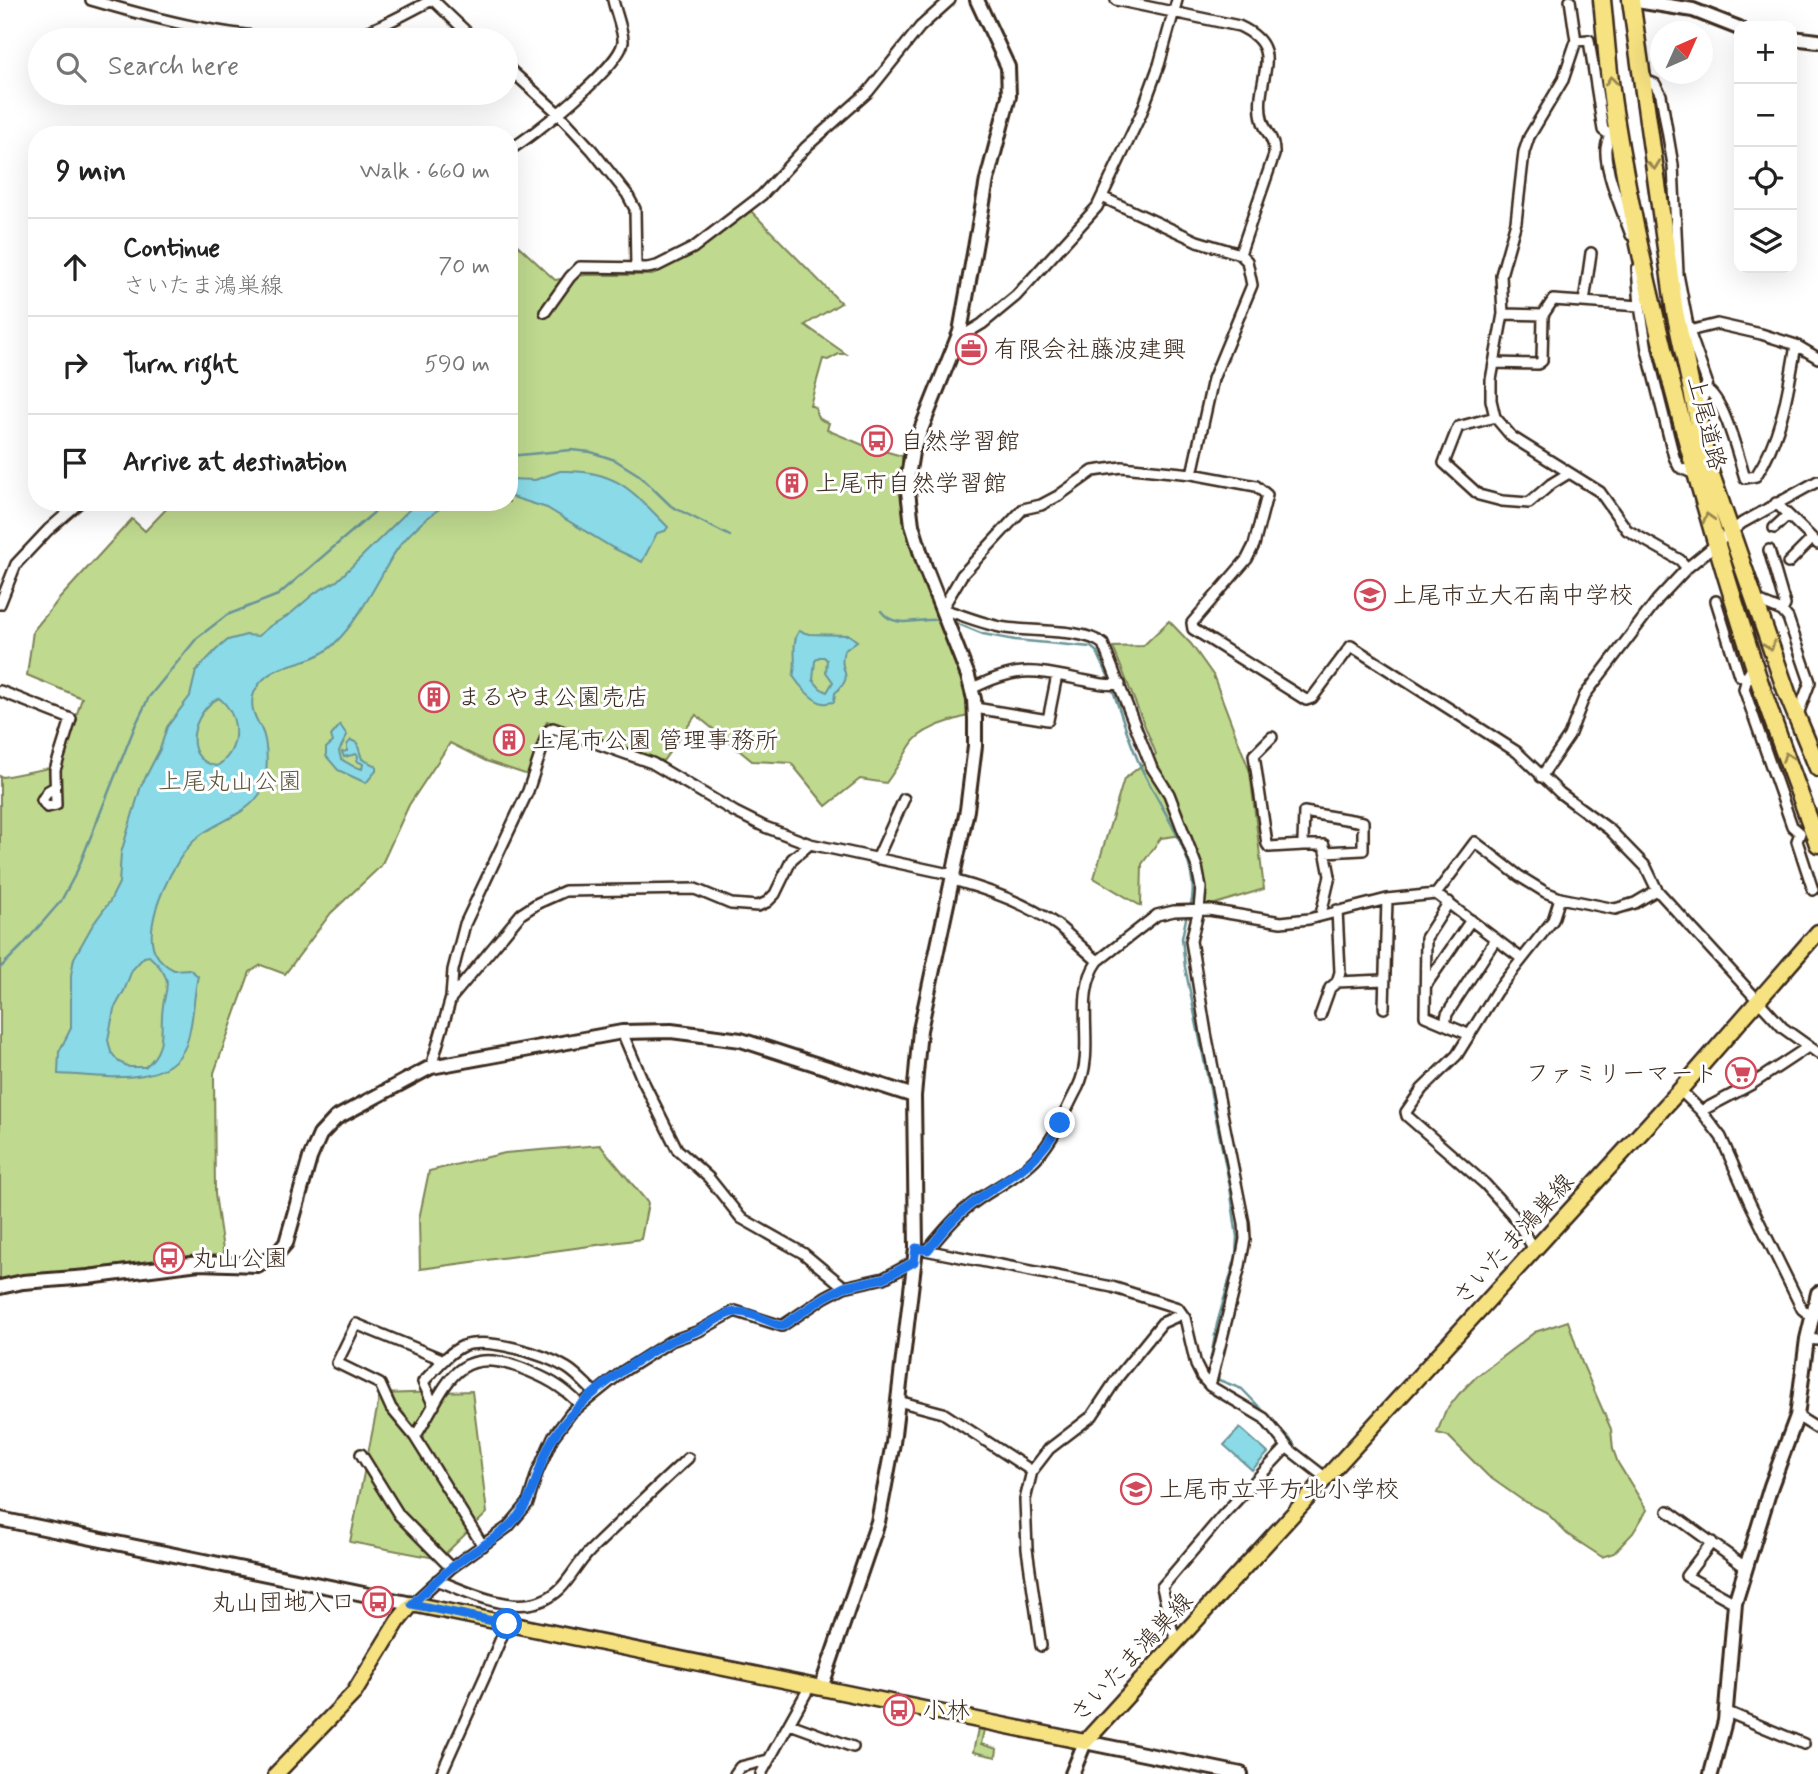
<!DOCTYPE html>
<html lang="en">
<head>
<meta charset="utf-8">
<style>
	:root { --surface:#fff; --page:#f6f6f6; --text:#222; --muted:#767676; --line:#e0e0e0 }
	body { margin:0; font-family:Mynerve,"Klee One",sans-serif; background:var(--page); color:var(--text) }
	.controls { position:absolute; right:21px; top:21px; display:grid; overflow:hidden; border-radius:14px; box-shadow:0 7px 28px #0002 }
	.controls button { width:63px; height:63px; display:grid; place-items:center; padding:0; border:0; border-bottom:2px solid var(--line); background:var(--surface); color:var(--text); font:35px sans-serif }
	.compass { position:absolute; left:1650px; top:21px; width:63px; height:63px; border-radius:50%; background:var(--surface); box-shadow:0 7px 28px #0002; rotate:45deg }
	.stop { position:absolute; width:21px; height:21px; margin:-16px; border:5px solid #1a73e8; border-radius:50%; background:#fff }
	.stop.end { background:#1a73e8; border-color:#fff; box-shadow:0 2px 7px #0008 }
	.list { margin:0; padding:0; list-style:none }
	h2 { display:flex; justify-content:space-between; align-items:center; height:91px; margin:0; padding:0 28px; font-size:30px }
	h2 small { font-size:23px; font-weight:400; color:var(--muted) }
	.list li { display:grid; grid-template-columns:46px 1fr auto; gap:21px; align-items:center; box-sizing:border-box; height:98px; padding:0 28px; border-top:2px solid var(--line) }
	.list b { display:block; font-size:26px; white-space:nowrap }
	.list p { margin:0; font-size:23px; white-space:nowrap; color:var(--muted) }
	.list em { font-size:23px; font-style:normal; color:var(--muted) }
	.icon { flex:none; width:38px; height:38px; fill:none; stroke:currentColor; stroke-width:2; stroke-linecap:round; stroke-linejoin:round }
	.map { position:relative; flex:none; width:1818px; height:1774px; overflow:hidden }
	.search { position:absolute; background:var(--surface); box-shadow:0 7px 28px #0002; left:28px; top:28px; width:490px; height:77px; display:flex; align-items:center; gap:18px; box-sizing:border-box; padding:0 24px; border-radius:38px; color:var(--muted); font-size:26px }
	.panel { position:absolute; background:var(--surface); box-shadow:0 7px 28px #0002; left:28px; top:126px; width:490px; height:385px; border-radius:28px }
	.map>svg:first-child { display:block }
</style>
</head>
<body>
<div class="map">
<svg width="1818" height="1774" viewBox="0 0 1818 1774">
	<rect width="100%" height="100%" fill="#fff"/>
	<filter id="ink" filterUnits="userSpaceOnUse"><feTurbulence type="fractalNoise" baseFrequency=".0143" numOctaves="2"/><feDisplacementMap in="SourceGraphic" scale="14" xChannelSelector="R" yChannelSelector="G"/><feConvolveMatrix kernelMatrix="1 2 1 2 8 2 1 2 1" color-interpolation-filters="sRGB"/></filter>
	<g filter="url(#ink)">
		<!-- green -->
		<path fill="#bfd98f" stroke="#7d8256" stroke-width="2" d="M751 211 841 303 805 325 846 354H839L828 360 823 359 810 405 816 408C815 417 821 421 829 423L827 430 863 445 902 456 903 521 960 671 966 696 968 716C950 721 919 729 910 746 902 759 895 771 886 783L860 779 826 806 791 763 752 761 696 715 663 761 547 721 528 775 486 761 450 743 409 805 381 866 331 913 285 974 261 965 250 972 214 1073 215 1194 224 1257 159 1260 0 1280V776L3 777 60 766 82 698 27 675 33 631 60 598 132 519 145 531 173 502H509V237L555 280 585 275H652L702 248Z
			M1169 621 1191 644 1213 675 1250 772 1264 889 1205 907 1203 873 1190 834 1161 838 1142 864 1141 906 1094 878 1124 779 1156 754 1113 647 1143 646Z
			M600 1145 648 1203 641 1239 420 1269 419 1219 429 1171 505 1153Z
			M1568 1321 1582 1363 1611 1429 1613 1449 1618 1463 1647 1510 1633 1533 1614 1553 1602 1557 1567 1534 1546 1512 1522 1500 1488 1476 1448 1436 1437 1433 1445 1412 1459 1394 1477 1376 1535 1332Z
			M472 1391 487 1513 440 1559 350 1542 380 1394Z
			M978 1729 984 1730 981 1744 997 1749 996 1757 973 1752Z"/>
		<!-- water -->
		<path fill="#8adae7" stroke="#6a9497" stroke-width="2" fill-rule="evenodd" d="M560 471C616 469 631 490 668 527L665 531 657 533 642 562 613 548 547 508 509 496V479L535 480Z
			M417 502H450C432 513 414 528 401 544 392 555 386 568 379 580 366 603 352 627 333 645 311 667 272 660 256 689 248 703 254 716 261 728 269 744 269 781 259 795 243 817 217 821 198 837 175 856 141 924 155 952 159 960 166 966 174 970L189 969 198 976C193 998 194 1023 186 1045 168 1090 96 1075 58 1074L59 1052 71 1028V975L74 958 92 926 110 901 119 883 121 853 141 786 160 749 167 727 190 696 196 671 216 650 228 640 246 635 258 636 270 626 289 615 316 592 337 581ZM219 698C241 716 241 750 217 766 179 760 193 710 219 698ZM149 956C156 962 163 970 166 978 169 987 164 997 163 1006 159 1031 168 1048 145 1067H129L119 1062 111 1052 108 1040 114 1009 124 991 132 970 144 957Z
			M799 631 809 634 849 635 857 641 844 651C837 674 857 673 835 693L834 702C831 702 827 704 823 703 812 701 799 685 793 676 798 662 790 644 799 631ZM819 657H824L827 660 826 672 833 682 827 692 820 688 813 680 815 661Z
			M340 725 347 735 339 751 341 759 353 766 362 769 363 764 357 761 358 756 356 754 344 757 342 752 347 751V745L351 740 357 743 362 759 376 766V771L366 783 338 770 326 756V748L333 742 331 736Z
			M1240 1428 1268 1453 1252 1470 1224 1445Z"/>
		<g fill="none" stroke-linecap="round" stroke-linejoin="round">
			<!-- stream -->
			<path stroke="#6a9497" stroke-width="2.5" d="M509 456 571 450 591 452 615 460 639 475 671 506 730 536
				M881 611C896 631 920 617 941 620
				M951 621 983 634 1015 640 1091 647 1097 652 1110 680
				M1112 687C1120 712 1129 739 1139 763 1156 803 1205 863 1190 908
				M1187 914 1182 938 1185 967 1230 1187 1237 1237 1236 1256 1217 1324 1210 1363 1212 1367
				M0 968 22 946 61 901 77 871 135 726 149 697 197 638 227 615 278 595 386 502
				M1217 1376 1219 1380 1242 1389 1293 1442 1295 1451"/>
			<!-- street casing -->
			<g stroke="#3b2a1e" stroke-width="14">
				<path id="street" d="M91 0C160 20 229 38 301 39 313 39 327 41 338 39 372 34 402 15 432 0
					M433 0 475 40
					M1116 0 1239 26C1289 49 1253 79 1262 119 1266 135 1275 137 1274 155L1240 254
					M1570 0 1576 41 1563 80 1529 137 1524 152 1516 222 1501 275 1503 314 1491 380V400L1495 417 1512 437 1600 492 1627 530 1680 560 1687 568
					M1576 41 1589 40 1603 130 1610 135
					M506 66 558 113 592 150 627 194 635 209 636 268
					M1643 79 1655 84 1661 95 1673 165 1678 274 1689 331 1707 382 1703 398 1696 406
					M1617 129C1611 134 1607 139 1606 148 1604 170 1623 213 1631 235
					M509 150C532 137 620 67 623 42 624 33 615 10 613 0
					M1102 197 1197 241 1240 254 1247 261 1252 285 1213 379 1192 474
					M1637 269 1640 306 1647 350 1674 457 1679 467 1696 475
					M1584 302 1591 253
					M545 312 570 277 580 267 647 268 657 266 693 248 762 195 806 147 868 92 920 27 950 0
					M1503 314 1543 315
					M1689 331 1717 324 1761 334 1796 345 1818 358
					M960 332 967 333 982 324 1016 296 1097 207 1141 114 1159 65 1177 0
					M1494 363 1538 364 1542 361 1543 315 1553 300 1640 306
					M1706 389C1725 400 1738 457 1745 478L1756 476C1782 436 1788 391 1796 345
					M1495 417 1458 427 1444 463 1479 495 1502 501 1529 503 1551 484 1569 473
					M1776 503 1818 544
					M1774 528 1788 515
					M1769 550 1785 605 1782 611
					M1788 563 1812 539
					M1755 600 1782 611 1788 618 1810 682 1797 717
					M1716 601 1739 675 1747 680
					M0 604 16 564 48 530 80 502
					M1754 665 1748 675 1744 689 1792 826 1800 833 1797 841 1813 890
					M971 689C1015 667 1030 669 1077 679 1092 682 1105 686 1120 684
					M0 691 71 719 55 770 56 805 47 807 42 800 48 791 55 787
					M975 708 1048 720 1057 675
					M1272 737 1254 755 1267 844 1269 847 1304 845
					M1541 777 1569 736 1585 695 1658 599 1687 568 1742 523 1818 481
					M877 859 904 799
					M953 880C989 890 1027 903 1057 925 1071 936 1084 950 1098 961
					M1436 894 1522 959
					M1449 902 1426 938 1425 1016 1470 1035
					M1321 914 1330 876 1324 845H1304L1303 842 1304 812 1363 822V850L1325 852
					M1337 982 1384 980
					M1426 985 1471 920
					M452 997 521 914 538 903 565 891 695 889 731 904 758 906 767 902 775 894 792 859 810 844
					M1384 1008 1387 899
					M1320 1016 1330 988 1337 982 1340 972 1337 910
					M1445 1023 1447 1014 1496 939
					M622 1032 642 1079 677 1149 709 1178 741 1218 803 1253 844 1287
					M431 1067 451 998 453 970 465 924 528 791 548 731 553 728 652 763 735 812 765 827 810 844 954 875
					M1680 1090 1701 1111 1721 1137 1749 1201 1802 1309 1812 1317
					M1701 1111 1752 1084 1808 1047
					M1534 1249 1512 1214 1485 1184 1407 1116 1406 1112 1422 1089 1457 1055 1496 992 1553 920 1560 898
					M925 1250 1112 1287 1178 1308 1185 1318 1196 1365 1202 1377 1210 1386 1264 1418 1290 1450 1326 1478
					M928 1250C940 1235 953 1219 968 1207 987 1191 1012 1181 1030 1164 1053 1144 1064 1113 1078 1087 1097 1048 1072 997 1098 961L1157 915 1174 911 1209 910 1281 922 1309 919 1387 899 1436 894 1475 842 1519 876 1545 892 1560 898 1615 909 1635 903 1657 890
					M1807 1339 1818 1340
					M444 1360 356 1324 337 1363 380 1384 391 1408 415 1437 483 1546
					M1210 1386 1240 1266 1245 1239 1244 1223 1206 1033 1191 941 1199 909 1201 888 1197 867 1169 794 1151 766 1103 644C1083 628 1032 632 1006 628 985 625 963 615 942 609L962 575 1023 509 1041 505 1058 496 1093 471 1122 467 1192 474 1256 486 1267 495 1254 545 1247 559 1192 623 1193 629 1306 700 1312 698 1351 646 1517 752 1560 793 1610 830 1646 867 1657 890 1783 1028 1818 1053
					M898 1401 943 1413 1032 1471
					M434 1406 423 1382C434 1371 447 1353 463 1346 488 1337 544 1354 567 1368 577 1374 586 1385 595 1393
					M1797 1416 1818 1429
					M415 1437C446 1389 453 1342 521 1368 544 1377 563 1386 580 1405
					M361 1454 399 1515 451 1568
					M1668 1511 1745 1567
					M1712 1542 1686 1576 1735 1603
					M437 1580C473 1594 526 1622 560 1589 571 1578 578 1563 590 1551 622 1520 655 1488 688 1458
					M412 1604 451 1568 508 1527 528 1503 537 1473 553 1437 571 1413 622 1372 671 1341 699 1331 735 1311 782 1326 825 1297 844 1287 884 1278 914 1262
					M1177 1641 1172 1629 1162 1587 1223 1515 1287 1447
					M1041 1646 1027 1549 1025 1500 1032 1471 1049 1449 1092 1416 1118 1377 1162 1323 1182 1314
					M1725 1711 1804 1744
					M790 1724 853 1747
					M441 1774 486 1674 507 1624
					M735 1774 740 1767 768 1760
					M761 1774 810 1686"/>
			</g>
			<!-- secondary casing -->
			<g stroke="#3b2a1e" stroke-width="18">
				<path id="secondary" d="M1631 0 1693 10 1739 28
					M1792 38 1818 41
					M0 1287 23 1282 88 1277 199 1263 257 1265 274 1257 286 1243 310 1158 320 1135 336 1118 431 1067 622 1032 671 1031 741 1040 914 1096
					M0 1519 412 1604
					M821 1688 878 1522 893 1443 916 1248 914 1096 920 1030 967 810 975 746V719L974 699 968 676 925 567 912 525 907 483 912 452 960 332 987 180 1009 96 1008 67 977 0
					M1072 1774 1085 1742 1241 1774
					M1711 1774 1725 1721 1735 1603 1771 1486 1797 1416 1807 1339 1818 1293"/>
			</g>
			<!-- primary casing -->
			<g stroke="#3b2a1e" stroke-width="19">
				<path id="primary" d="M276 1774 354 1693 398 1621 412 1604 1085 1742 1680 1090 1818 932"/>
			</g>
			<!-- highway casing -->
			<g stroke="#3b2a1e" stroke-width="21">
				<path id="highway" d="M1602 0C1606 37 1608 74 1614 111 1644 299 1696 483 1754 665 1773 725 1797 785 1818 844
					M1631 0 1675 312 1708 466 1787 693 1818 768"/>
			</g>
			<!-- street -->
			<use href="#street" stroke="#fff" stroke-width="9"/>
			<!-- secondary -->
			<use href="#secondary" stroke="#fff" stroke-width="12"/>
			<!-- primary -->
			<use href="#primary" stroke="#f6e281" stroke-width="14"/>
			<!-- highway -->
			<use href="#highway" stroke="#f6e281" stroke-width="16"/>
		</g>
		<!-- one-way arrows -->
		<defs><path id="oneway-chevron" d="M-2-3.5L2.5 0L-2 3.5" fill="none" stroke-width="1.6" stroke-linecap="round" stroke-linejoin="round" transform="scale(1.75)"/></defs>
		<g stroke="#988650">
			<use href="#oneway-chevron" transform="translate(1611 81) rotate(-96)"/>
			<use href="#oneway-chevron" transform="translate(1654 165) rotate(83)"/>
			<use href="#oneway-chevron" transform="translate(1708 518) rotate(-106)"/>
			<use href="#oneway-chevron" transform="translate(1770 646) rotate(70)"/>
			<use href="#oneway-chevron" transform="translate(1787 757) rotate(-110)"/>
		</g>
	</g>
	<g fill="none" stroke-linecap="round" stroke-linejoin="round" filter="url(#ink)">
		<!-- route -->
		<path stroke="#1a73e8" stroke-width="9" d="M507 1624 412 1604C425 1592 437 1579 451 1568 473 1550 499 1539 518 1516 537 1493 538 1460 555 1435 580 1398 630 1363 669 1342 679 1337 689 1335 699 1330 711 1325 723 1312 737 1312 751 1311 768 1322 782 1326L825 1297 844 1287 884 1278 914 1262 916 1248 928 1250C940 1235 953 1218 969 1206 1007 1176 1036 1169 1060 1123"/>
	</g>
	<!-- icons -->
	<defs>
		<g id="office-ring" transform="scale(1.575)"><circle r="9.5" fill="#fff" stroke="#d1495b" stroke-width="1.5"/><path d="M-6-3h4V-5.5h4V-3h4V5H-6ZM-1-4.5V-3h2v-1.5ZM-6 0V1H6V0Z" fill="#d1495b"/></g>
		<g id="bus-ring" transform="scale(1.575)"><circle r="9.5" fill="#fff" stroke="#d1495b" stroke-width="1.5"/><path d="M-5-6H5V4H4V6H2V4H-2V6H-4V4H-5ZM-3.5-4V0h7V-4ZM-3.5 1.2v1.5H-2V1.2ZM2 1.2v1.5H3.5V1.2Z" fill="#d1495b"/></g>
		<g id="building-ring" transform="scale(1.575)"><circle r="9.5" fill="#fff" stroke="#d1495b" stroke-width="1.5"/><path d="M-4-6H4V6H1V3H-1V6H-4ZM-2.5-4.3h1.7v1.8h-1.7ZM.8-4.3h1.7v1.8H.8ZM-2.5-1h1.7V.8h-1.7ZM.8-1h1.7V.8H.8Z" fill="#d1495b"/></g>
		<g id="school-ring" transform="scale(1.575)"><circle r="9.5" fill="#fff" stroke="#d1495b" stroke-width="1.5"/><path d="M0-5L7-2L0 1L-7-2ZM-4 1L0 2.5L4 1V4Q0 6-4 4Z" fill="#d1495b"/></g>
		<g id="supermarket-ring" transform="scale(1.575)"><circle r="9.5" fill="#fff" stroke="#d1495b" stroke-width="1.5"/><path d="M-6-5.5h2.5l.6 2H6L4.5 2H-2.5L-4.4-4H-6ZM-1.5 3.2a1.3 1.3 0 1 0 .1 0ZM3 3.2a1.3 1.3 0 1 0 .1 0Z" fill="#d1495b"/></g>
	</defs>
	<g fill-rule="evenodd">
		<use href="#office-ring" x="971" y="349"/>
		<use href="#bus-ring" x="877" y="441"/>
		<use href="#building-ring" x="792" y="483"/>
		<use href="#school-ring" x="1370" y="595"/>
		<use href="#building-ring" x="434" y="697"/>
		<use href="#building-ring" x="509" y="740"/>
		<use href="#supermarket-ring" x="1741" y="1073"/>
		<use href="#bus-ring" x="169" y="1258"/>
		<use href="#school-ring" x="1136" y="1489"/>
		<use href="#bus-ring" x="378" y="1602"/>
		<use href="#bus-ring" x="899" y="1710"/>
	</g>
	<g text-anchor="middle" stroke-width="6" stroke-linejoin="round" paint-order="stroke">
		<!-- poi labels -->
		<g font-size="24" fill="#3b2a1e" stroke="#fff" text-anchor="start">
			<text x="994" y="357">有限会社藤波建興</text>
			<text x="900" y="449">自然学習館</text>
			<text x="815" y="491">上尾市自然学習館</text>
			<text x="1393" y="603">上尾市立大石南中学校</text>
			<text x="457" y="705">まるやま公園売店</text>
			<text x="532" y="748">上尾市公園 管理事務所</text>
			<text x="1718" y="1081" text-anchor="end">ファミリーマート</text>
			<text x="192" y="1266">丸山公園</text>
			<text x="1159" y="1497">上尾市立平方北小学校</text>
			<text x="355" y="1610" text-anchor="end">丸山団地入口</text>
			<text x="922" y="1718">小林</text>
		</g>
		<!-- street labels -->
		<g font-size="24" fill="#3b2a1e" stroke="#fff">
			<text transform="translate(1707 423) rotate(76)" y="8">上尾道路</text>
			<text transform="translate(1513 1239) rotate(-48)" y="8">さいたま鴻巣線</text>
			<text transform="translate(1131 1657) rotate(-47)" y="8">さいたま鴻巣線</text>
		</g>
		<!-- park labels -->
		<g font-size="24" fill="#5c563a" stroke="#fff">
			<text x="230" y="789">上尾丸山公園</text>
		</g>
	</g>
</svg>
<div class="controls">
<button>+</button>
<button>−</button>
<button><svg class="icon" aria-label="locate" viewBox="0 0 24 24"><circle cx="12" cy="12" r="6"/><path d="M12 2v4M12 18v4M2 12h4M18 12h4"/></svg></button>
<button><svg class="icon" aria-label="layers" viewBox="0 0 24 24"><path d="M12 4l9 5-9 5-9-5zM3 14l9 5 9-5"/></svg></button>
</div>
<svg class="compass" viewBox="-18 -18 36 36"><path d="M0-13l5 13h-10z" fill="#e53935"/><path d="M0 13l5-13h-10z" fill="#767676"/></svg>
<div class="stop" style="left:507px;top:1624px"></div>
<div class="stop end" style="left:1060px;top:1123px"></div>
<div class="search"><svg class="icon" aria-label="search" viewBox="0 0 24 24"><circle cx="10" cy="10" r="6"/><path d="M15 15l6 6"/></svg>Search here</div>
<section class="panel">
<h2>9 min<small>Walk · 660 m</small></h2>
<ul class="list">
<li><svg class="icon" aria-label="ahead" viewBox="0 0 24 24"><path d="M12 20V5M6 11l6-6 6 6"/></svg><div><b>Continue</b><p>さいたま鴻巣線</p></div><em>70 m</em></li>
<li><svg class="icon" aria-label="right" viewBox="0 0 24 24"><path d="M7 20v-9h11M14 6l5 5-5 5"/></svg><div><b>Turn right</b></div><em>590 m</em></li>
<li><svg class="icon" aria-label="arrive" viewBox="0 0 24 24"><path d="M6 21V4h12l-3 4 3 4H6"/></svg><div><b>Arrive at destination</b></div></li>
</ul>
</section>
</div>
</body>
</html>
